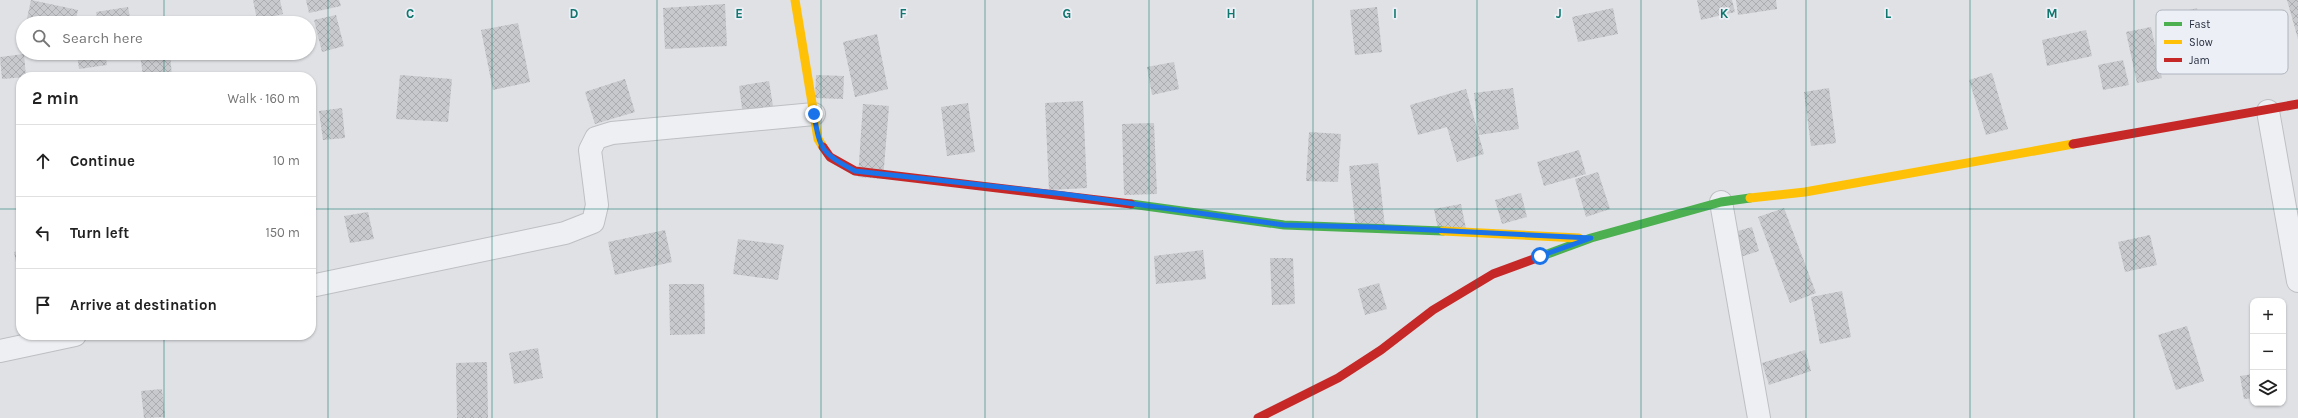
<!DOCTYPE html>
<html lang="en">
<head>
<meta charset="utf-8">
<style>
	:root { --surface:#fff; --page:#f6f6f6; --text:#222; --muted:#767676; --line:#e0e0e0 }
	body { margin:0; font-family:Karla,sans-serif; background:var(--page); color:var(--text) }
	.controls { position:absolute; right:12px; bottom:12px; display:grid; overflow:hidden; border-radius:8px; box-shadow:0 1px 3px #0004 }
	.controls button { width:36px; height:36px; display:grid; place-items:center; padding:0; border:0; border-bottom:1px solid var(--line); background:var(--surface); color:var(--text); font:20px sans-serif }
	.stop { position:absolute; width:12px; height:12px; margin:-9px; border:3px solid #1a73e8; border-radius:50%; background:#fff }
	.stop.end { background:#1a73e8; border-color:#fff; box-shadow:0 1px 4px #0008 }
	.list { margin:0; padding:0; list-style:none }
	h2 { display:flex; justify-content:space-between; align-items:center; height:52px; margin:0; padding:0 16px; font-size:17px }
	h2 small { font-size:13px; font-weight:400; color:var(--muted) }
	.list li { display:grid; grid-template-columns:26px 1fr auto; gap:12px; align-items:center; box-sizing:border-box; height:72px; padding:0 16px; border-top:1px solid var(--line) }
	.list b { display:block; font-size:15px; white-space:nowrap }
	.list em { font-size:13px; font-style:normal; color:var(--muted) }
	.icon { flex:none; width:22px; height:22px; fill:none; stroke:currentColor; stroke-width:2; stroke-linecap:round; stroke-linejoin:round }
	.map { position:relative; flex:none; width:2298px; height:418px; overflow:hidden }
	.search { position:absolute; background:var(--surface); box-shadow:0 1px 3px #0004; left:16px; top:16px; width:300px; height:44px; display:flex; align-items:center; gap:10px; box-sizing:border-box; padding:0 14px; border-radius:22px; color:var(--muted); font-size:15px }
	.panel { position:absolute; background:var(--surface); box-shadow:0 1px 3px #0004; left:16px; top:72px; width:300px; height:268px; border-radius:16px }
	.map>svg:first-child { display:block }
</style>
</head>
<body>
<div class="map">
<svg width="2298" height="418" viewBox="0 0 2298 418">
	<defs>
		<pattern id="building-cross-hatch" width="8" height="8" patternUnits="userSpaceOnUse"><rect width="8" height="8" fill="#c7c9cd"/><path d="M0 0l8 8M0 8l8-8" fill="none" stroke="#abadb1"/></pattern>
	</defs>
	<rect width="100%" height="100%" fill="#dfe1e5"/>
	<!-- building -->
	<path fill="url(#building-cross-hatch)" d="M31 0 78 10 75 23H26Z
		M253 0H280L283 14 257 20Z
		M306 0H339L341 6 309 13Z
		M1697 0H1732L1735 12 1701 20Z
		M1736 0H1776L1777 9 1738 15Z
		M2287 0H2298V39Z
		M725 4 727 46 665 49 663 8Z
		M128 7 131 23H98L96 12Z
		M1377 7 1382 52 1355 55 1350 10Z
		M1613 8 1618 34 1578 42 1572 17Z
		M2197 8 2212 61 2187 69 2171 15Z
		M336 15 344 46 322 52 314 20Z
		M518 23 530 82 493 90 481 30Z
		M2151 27 2162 78 2137 83 2126 32Z
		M2086 30 2092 56 2047 66 2042 40Z
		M877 34 888 89 855 97 843 42Z
		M77 53H105L107 65 79 69Z
		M140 53H170L172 77H143Z
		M24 54 26 77 2 79 0 57Z
		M2123 60 2129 85 2103 90 2098 65Z
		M1174 62 1179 89 1152 95 1147 67Z
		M1992 73 2008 129 1986 135 1969 80Z
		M400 75 452 79 448 122 396 119Z
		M816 75 844 76 843 99 815 98Z
		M625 79 635 112 595 124 585 92Z
		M769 81 776 125 745 130 739 86Z
		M1513 88 1519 129 1479 135 1474 93Z
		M1829 88 1836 143 1811 146 1804 92Z
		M1466 89 1484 154 1457 162 1447 127 1418 135 1410 105Z
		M1083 101 1087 188 1049 190 1045 103Z
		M968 103 975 152 947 156 941 107Z
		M863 104 889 106 883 179 858 177Z
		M342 108 345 138 323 140 319 111Z
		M1154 123 1157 194 1124 195 1122 124Z
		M1309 132 1341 134 1338 182 1306 181Z
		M1579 150 1586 174 1544 186 1537 162Z
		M1378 163 1385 227 1356 230 1349 166Z
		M1598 172 1610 209 1586 217 1575 179Z
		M1521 193 1527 217 1502 224 1495 200Z
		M1461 204 1466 229 1439 235 1434 209Z
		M1784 208 1816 293 1790 303 1758 217Z
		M368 212 374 239 350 243 344 216Z
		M1752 227 1759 251 1734 259 1727 234Z
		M665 230 672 262 615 275 608 242Z
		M2150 235 2157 265 2125 272 2118 242Z
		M738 239 784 245 778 280 733 274Z
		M21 250V277L19 278 14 252Z
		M1203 250 1206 279 1156 284 1154 256Z
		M1270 258H1293L1295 304 1272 305Z
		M1379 283 1387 309 1365 315 1358 289Z
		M669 284H704L705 334 670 335Z
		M1842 291 1851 337 1820 344 1811 297Z
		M2187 326 2204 381 2176 390 2158 335Z
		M538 348 543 378 514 384 509 353Z
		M1805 350 1811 371 1769 385 1762 363Z
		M487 362 488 418H457L456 363Z
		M2253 374V398L2244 399 2240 376Z
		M162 389 165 417 144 418 141 391Z"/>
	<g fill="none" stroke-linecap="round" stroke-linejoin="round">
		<!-- street casing -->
		<g stroke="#bdbfc3" stroke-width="24">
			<path id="street" d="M2268 111 2298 281
				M1721 202 1759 418
				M311 286 565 233 593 222 597 205 590 150 596 138 612 133 814 114
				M0 351 75 335"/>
		</g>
		<!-- street -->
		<use href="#street" stroke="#eeeff2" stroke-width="22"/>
		<!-- fast -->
		<path stroke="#4caf50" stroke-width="9" d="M1131 204 1284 225 1443 231
			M1542 256 1591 238 1721 202 1750 198"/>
		<!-- slow -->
		<path stroke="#ffc107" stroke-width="9" d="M795 0 818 139 823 147
			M1750 198 1805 192 2073 144
			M1443 231 1579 238"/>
		<!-- jam -->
		<path stroke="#c62828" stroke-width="9" d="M2073 144 2298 104
			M823 147 830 157 855 171 1131 204
			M1258 418 1338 378 1381 350 1433 310 1493 274 1542 256"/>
	</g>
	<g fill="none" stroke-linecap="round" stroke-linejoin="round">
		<!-- route -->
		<path stroke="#1a73e8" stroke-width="5" d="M814 114C820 151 822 153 855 171L1063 194 1284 225 1371 227 1591 238 1540 256"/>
	</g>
	<!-- grid -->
	<path fill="none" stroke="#0f766e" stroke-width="1" stroke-opacity="0.55" d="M164 0V23M328 0V418M492 0V418M657 0V418M821 0V418M985 0V418M1149 0V418M1313 0V418M1477 0V418M1641 0V418M1806 0V418M1970 0V418M2134 0V418M164 53V77M0 209H21M311 209H2298M164 335V418"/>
	<!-- legend -->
	<rect x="2156" y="10" width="132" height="64" rx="6" fill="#eceff5" stroke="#b0b5be" stroke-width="1"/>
	<rect x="2164" y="22" width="18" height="4" fill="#4caf50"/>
	<rect x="2164" y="40" width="18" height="4" fill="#ffc107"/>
	<rect x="2164" y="58" width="18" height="4" fill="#c62828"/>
	<g font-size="11" fill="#252d3f">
		<text x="2189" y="28">Fast</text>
		<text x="2189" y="46">Slow</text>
		<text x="2189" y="64">Jam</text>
	</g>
	<g font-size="13" text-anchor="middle" font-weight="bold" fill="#0f766e" stroke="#eceff5" stroke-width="3.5" stroke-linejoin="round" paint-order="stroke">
		<text x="410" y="18">C</text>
		<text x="574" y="18">D</text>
		<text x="739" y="18">E</text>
		<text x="903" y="18">F</text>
		<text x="1067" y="18">G</text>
		<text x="1231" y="18">H</text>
		<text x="1395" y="18">I</text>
		<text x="1559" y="18">J</text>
		<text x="1724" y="18">K</text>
		<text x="1888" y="18">L</text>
		<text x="2052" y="18">M</text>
	</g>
</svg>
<div class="controls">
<button>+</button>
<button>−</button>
<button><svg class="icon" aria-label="layers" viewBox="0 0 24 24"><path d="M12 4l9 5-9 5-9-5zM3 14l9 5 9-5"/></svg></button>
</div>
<div class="stop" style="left:1540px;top:256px"></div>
<div class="stop end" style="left:814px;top:114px"></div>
<div class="search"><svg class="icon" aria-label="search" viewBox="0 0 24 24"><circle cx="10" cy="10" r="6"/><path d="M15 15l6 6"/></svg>Search here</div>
<section class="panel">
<h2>2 min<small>Walk · 160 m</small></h2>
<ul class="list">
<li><svg class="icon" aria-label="ahead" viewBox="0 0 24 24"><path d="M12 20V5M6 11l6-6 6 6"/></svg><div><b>Continue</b></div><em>10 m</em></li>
<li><svg class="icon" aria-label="left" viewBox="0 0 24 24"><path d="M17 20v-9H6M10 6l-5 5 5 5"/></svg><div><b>Turn left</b></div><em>150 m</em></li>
<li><svg class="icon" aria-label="arrive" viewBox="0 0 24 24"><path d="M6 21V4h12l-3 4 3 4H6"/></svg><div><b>Arrive at destination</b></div></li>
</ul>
</section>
</div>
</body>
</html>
